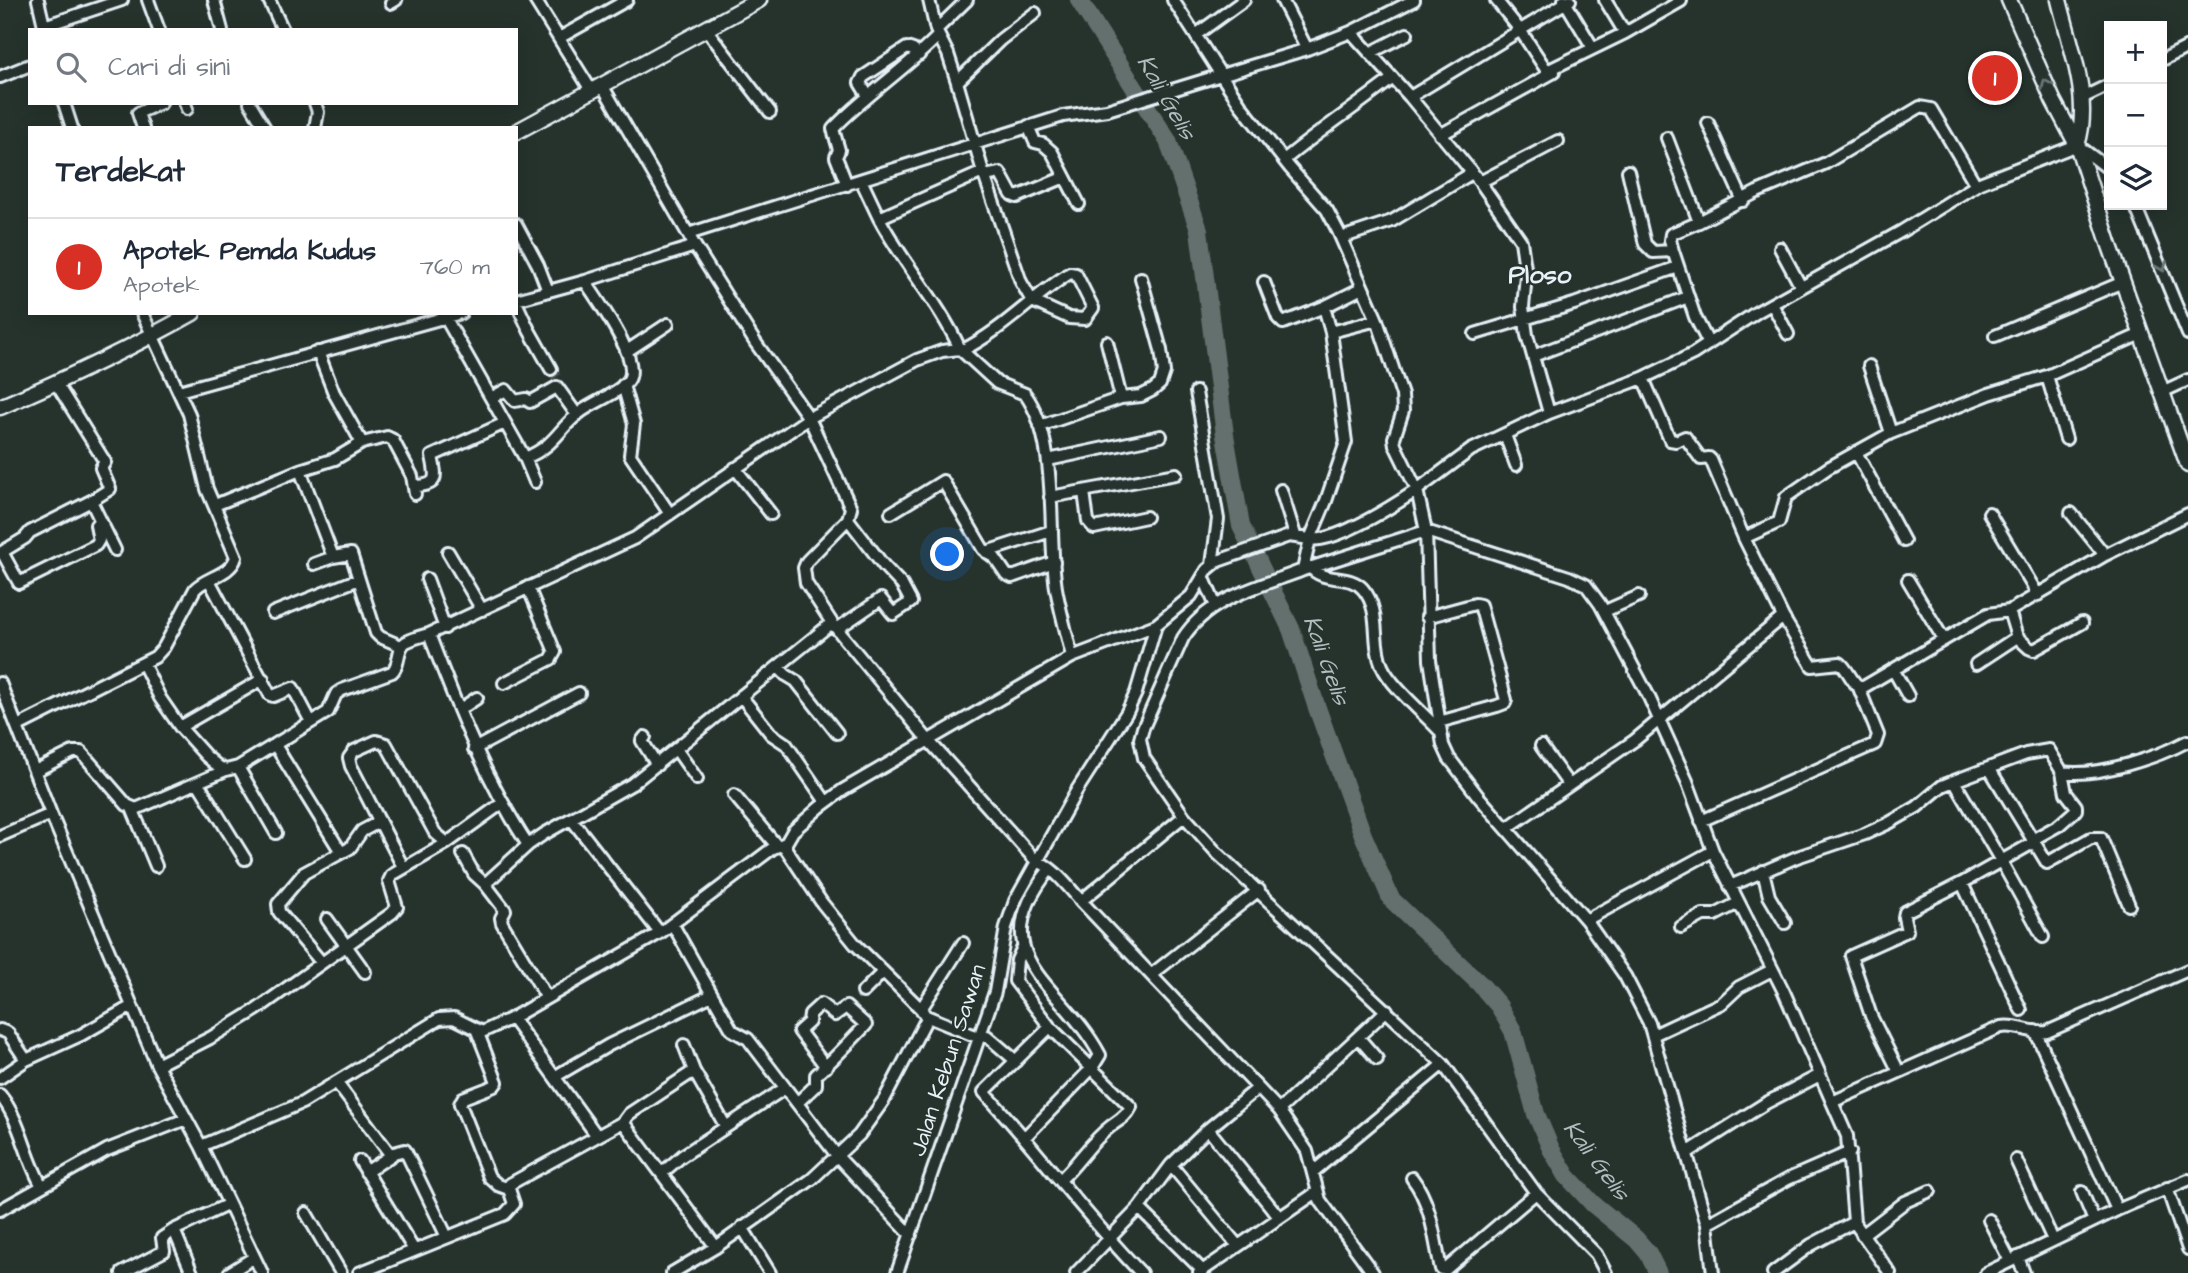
<!DOCTYPE html>
<html lang="id">
<head>
<meta charset="utf-8">
<style>
	:root { --surface:#fff; --page:#f6f6f7; --text:#1f2937; --muted:#747a83; --line:#e0e1e3; --accent:#d93025 }
	body { margin:0; font-family:"Architects Daughter",sans-serif; background:var(--page); color:var(--text) }
	.controls { position:absolute; right:21px; top:21px; display:grid; overflow:hidden; border-radius:0px; box-shadow:0 4px 18px #0003 }
	.controls button { width:63px; height:63px; display:grid; place-items:center; padding:0; border:0; border-bottom:2px solid var(--line); background:var(--surface); color:var(--text); font:35px sans-serif }
	.you { position:absolute; left:948px; top:555px; width:24px; height:24px; margin:-18px; border:5px solid #fff; border-radius:50%; background:#1a73e8; box-shadow:0 0 0 10px #1a73e833 }
	.badge { display:grid; place-items:center; width:46px; height:46px; border-radius:50%; background:var(--accent); color:#fff; font-size:23px; font-weight:700 }
	.pin { position:absolute; translate:-50% -50%; border:4px solid #fff; box-shadow:0 2px 7px #0006 }
	.list { margin:0; padding:0; list-style:none }
	h2 { display:flex; justify-content:space-between; align-items:center; height:91px; margin:0; padding:0 28px; font-size:30px }
	h2 small { font-size:23px; font-weight:400; color:var(--muted) }
	.list li { display:grid; grid-template-columns:46px 1fr auto; gap:21px; align-items:center; box-sizing:border-box; height:98px; padding:0 28px; border-top:2px solid var(--line) }
	.list b { display:block; font-size:26px; white-space:nowrap }
	.list p { margin:0; font-size:23px; white-space:nowrap; color:var(--muted) }
	.list em { font-size:23px; font-style:normal; color:var(--muted) }
	.icon { flex:none; width:38px; height:38px; fill:none; stroke:currentColor; stroke-width:2; stroke-linecap:round; stroke-linejoin:round }
	.map { position:relative; flex:none; width:2188px; height:1273px; overflow:hidden }
	.search { position:absolute; background:var(--surface); box-shadow:0 4px 18px #0003; left:28px; top:28px; width:490px; height:77px; display:flex; align-items:center; gap:18px; box-sizing:border-box; padding:0 24px; border-radius:0px; color:var(--muted); font-size:26px }
	.panel { position:absolute; background:var(--surface); box-shadow:0 4px 18px #0003; left:28px; top:126px; width:490px; height:189px; border-radius:0px }
	.map>svg:first-child { display:block }
</style>
</head>
<body>
<div class="map">
<svg width="2188" height="1273" viewBox="0 0 2188 1273">
	<rect width="100%" height="100%" fill="#26332d"/>
	<filter id="ink" filterUnits="userSpaceOnUse"><feTurbulence type="fractalNoise" baseFrequency=".0143" numOctaves="2"/><feDisplacementMap in="SourceGraphic" scale="14" xChannelSelector="R" yChannelSelector="G"/><feConvolveMatrix kernelMatrix="1 2 1 2 8 2 1 2 1" color-interpolation-filters="sRGB"/></filter>
	<g filter="url(#ink)">
		<g fill="none" stroke-linecap="round" stroke-linejoin="round">
			<!-- river -->
			<path stroke="#636f6d" stroke-width="18" d="M1079 0 1168 141 1199 230 1225 435 1241 526 1291 629 1316 705 1363 835 1391 899 1480 984 1499 1006 1513 1031 1536 1114 1551 1149 1567 1176 1593 1204 1636 1239 1648 1253 1658 1273"/>
			<!-- minor-tunnel -->
			<path stroke="#43504b" stroke-width="10" stroke-dasharray="10 5" stroke-linecap="butt" d="M551 369 559 381"/>
			<!-- minor casing -->
			<g stroke="#e8f1f8" stroke-width="16">
				<path id="minor" d="M38 0 45 30
					M148 0 159 30
					M214 0 222 30
					M269 0 283 30
					M535 0 591 90
					M929 0 936 30 948 54 957 82 983 172 1021 282 1032 301 1069 318 1085 319 1093 308 1076 274 1070 273C1033 296 1003 330 963 350
					M1282 0 1307 49
					M1496 0 1520 30 1547 71 1625 33 1681 1
					M1564 0 1593 48
					M1605 0 1625 33
					M391 3 396 0
					M44 26 122 0
					M706 29 770 112
					M936 30 967 0
					M1351 32 1414 0
					M1197 34 1244 0
					M559 38 627 0
					M1370 53 1407 34
					M2162 60 2188 47
					M0 77 30 65
					M957 82 1000 40 1035 13
					M602 85 695 246 755 342 809 418 851 508 848 519 807 561 804 568 806 583 832 623 928 740 1036 861C1052 865 1069 888 1081 901L1279 1110 1307 1151 1320 1200 1373 1273
					M868 96 860 83 863 77 907 48 913 50 919 55
					M1410 97 1570 0
					M2082 98 2109 85
					M64 103 72 128
					M185 103 187 109
					M250 103 265 128
					M315 103 318 112 315 128
					M1708 123 1743 201
					M1028 126 1035 142 1043 144 1052 152 1079 204
					M143 128 138 113 161 103
					M1440 135 1554 72
					M1667 138 1699 222 1671 234 1670 240 1673 251
					M1284 160C1319 131 1357 106 1393 78
					M1628 171 1645 244 1653 252 1673 251 1695 317 1709 344
					M985 176 1000 173 1012 195 1017 197 1065 177
					M861 180 879 218 983 172
					M1480 182 1558 141
					M847 185 836 157 839 150 833 129C865 95 905 70 938 36
					M2135 205 2188 334
					M879 218C903 264 939 302 960 349
					M1699 222 1757 192 1826 163 1920 107 1931 109 1976 185
					M516 224 538 265 548 291
					M688 234 1063 116 1107 110 1221 75 1173 0
					M1341 238 1392 221 1472 173
					M1780 248 1801 287
					M1264 282 1278 318 1283 323 1324 307 1362 288
					M516 300 585 281 695 246
					M516 302 529 330 551 369
					M1772 304 1788 334
					M1324 307 1331 332
					M445 317 525 458 535 482
					M1475 334 1574 304 1678 267
					M1995 336 2123 282
					M1107 342 1121 398
					M627 351 668 324
					M1533 356 1688 297
					M1869 366 1891 433
					M2047 376 2066 439
					M1643 378 1670 440 1676 441 1685 437 1701 459 1709 458 1711 460 1744 538
					M56 383 105 462 101 468 110 489 91 501
					M623 385 634 424 630 455 670 514
					M179 391 461 313
					M1196 392 1218 519 1212 565
					M2162 392 2188 380
					M491 398 506 390 515 401 526 399 530 402 557 387 577 415
					M1549 413 1527 335 1523 307 1526 275 1521 241 1480 182 1410 97 1351 32 1307 49 1221 75 1242 107 1290 168 1327 210 1338 231 1377 320 1402 395 1403 411 1394 438 1395 445 1417 490C1396 504 1334 544 1310 539L1303 570C1260 587 1209 597 1183 638L1143 728 1140 739 1144 758 1184 816 1217 853 1443 1064 1536 1193 1596 1254 1606 1273
					M1040 426 1121 398 1141 396 1153 390 1160 384 1164 372 1161 350 1141 278
					M1505 435 1516 465
					M362 443 387 437 393 440 412 476 415 494
					M1856 452 1904 541
					M525 458C557 445 558 428 582 411 596 401 617 394 628 381 643 361 597 300 585 281
					M1048 460 1161 436
					M735 468 771 514
					M300 470 335 459 362 443 334 393 318 352
					M414 486C440 486 436 476 432 456L505 423
					M1281 490 1295 535
					M1084 492 1088 521 1094 528 1146 517
					M1050 497 1176 474
					M215 505 300 470 333 557
					M891 513 943 481 983 549 995 558 1006 574 1012 577 1054 562
					M1989 513 2038 595
					M2071 513 2105 555
					M101 523 96 525 99 540 96 545 19 583 2 552 25 538 30 532 91 501 115 550
					M448 552 482 610
					M986 552 1051 531
					M314 564 333 557 351 554 376 633 380 637 401 646
					M1310 567C1324 584 1349 573 1363 589 1382 611 1371 641 1382 666 1390 685 1424 714 1439 730
					M1303 570 1426 531 1569 577 1586 585 1600 604 1648 695 1687 781 1713 851 1784 992 1847 1136 1854 1222 1890 1273
					M1203 576 1215 604
					M427 579 445 628
					M209 580 270 695 273 696 293 688 311 722
					M1908 580 1944 640
					M1605 611 1639 596
					M273 613 359 579
					M1427 617 1475 604 1480 605 1506 700 1505 703 1497 706 1439 722
					M1783 617 1744 538 1779 522 1786 497 1828 468 1891 433 1989 394 2047 376 2141 334
					M832 623 632 784 544 834 528 845C485 779 457 707 429 634L635 538 809 418 917 360 942 351 960 349 997 383 1025 394C1060 442 1047 531 1056 588 1060 611 1067 634 1072 657
					M837 629 881 599 893 614 911 602 902 585 884 566 848 519
					M2017 637 2029 648 2034 650 2082 623
					M143 663 160 698 180 727 206 756 219 767 226 770 238 767 328 712 336 694 342 690 392 672C401 664 396 648 406 642 413 638 422 636 429 634
					M1976 664 2017 637 2009 611
					M778 667 786 675 796 681 837 733
					M1894 671 1908 696
					M0 683 51 814 157 1065 201 1146 262 1273
					M504 683 551 659 555 652 528 587
					M741 696 771 734 786 744 826 802
					M459 710 477 698
					M18 726 155 657 164 647 195 589C206 577 231 575 236 557L207 489 189 414 142 313
					M180 727 263 679
					M645 737 642 741 657 765
					M275 745 341 852
					M1541 746 1569 785
					M474 749 579 693
					M676 749 697 779
					M238 767 276 833
					M1989 768 2047 863 2091 838H2101L2129 905
					M35 771 73 752H81L127 805 136 809 226 770
					M1954 781 2001 861 2033 843
					M198 783 245 859
					M734 795 777 846
					M132 808 156 866
					M572 820 660 933
					M1701 821 1875 744 1878 735 1859 688
					M1507 828 1635 740 1783 617 1812 666 1840 663C1849 670 1852 685 1862 688L1988 614 2009 611 2105 555 2188 514
					M0 836 51 814
					M2032 840 2059 825 2076 810V806L2066 793 2062 772
					M528 845 485 884 505 910 501 918 502 923 547 998
					M463 854 474 874 485 884
					M403 867 351 766 349 758 354 751 376 741 386 744 435 833 447 843
					M1763 871 1769 896 1785 923
					M1730 886 1797 857 1865 834 1889 823 1917 807 1942 786 1954 781 2026 754 2049 750 2062 772C2096 778 2158 757 2188 741
					M1081 901 1184 816
					M327 919 365 972
					M1586 920 1713 851
					M673 925 732 1030 748 1039 838 1157 911 1235
					M1681 927 1703 915H1715L1738 903
					M1023 947 1017 960 1015 981 1050 1027
					M322 963 279 912 278 904 304 873 350 848 362 831 379 822
					M1151 975 1259 890
					M863 992 883 972
					M921 1009 963 943
					M2021 1010 1962 883 2001 861 2043 937
					M926 1016 980 1038
					M512 1018 597 1136
					M0 1030 8 1033 26 1060 81 1035 132 1006
					M477 1031 497 1082 494 1086 463 1098 460 1104 489 1177 498 1185 509 1189
					M2035 1031 2117 1210
					M1653 1035 1722 1003 1739 987 1772 970
					M981 1036H987L1016 1061
					M1358 1037 1377 1059
					M684 1045 694 1071
					M157 1065 210 1038 256 1010 392 913 397 907 389 881 392 875 447 843 501 804
					M1899 1072 1871 1016 1851 956 1907 931 1904 917 1905 912 1962 883
					M556 1076 609 1045 712 995
					M0 1078 26 1060
					M336 1082 390 1154 405 1150 447 1237
					M0 1095C21 1121 25 1157 42 1186
					M1832 1102 2001 1027C2018 1024 2031 1034 2047 1032L2188 970
					M797 1103 816 1085V1075C834 1059 850 1042 866 1025L846 1007 835 1015 821 1004 810 1014 809 1022 799 1031 826 1067
					M1279 1110 1387 1010
					M623 1122 629 1114 694 1071 726 1127
					M1208 1129 1279 1217
					M1025 1137 1092 1068 1100 1055C1062 983 978 958 1050 869
					M201 1146 302 1103 439 1019 454 1018 482 1032 512 1018 660 933 773 848 786 843
					M1687 1153 1766 1103 1820 1075
					M2016 1160 2053 1240
					M360 1161 414 1250
					M1171 1165 1238 1246
					M366 1172 392 1155
					M1313 1172 1443 1064
					M662 1173 682 1156 785 1088
					M1412 1178C1432 1204 1434 1238 1441 1269
					M1060 1180C1079 1163 1090 1142 1111 1126 1119 1120 1127 1116 1131 1107L1050 1027 984 1092C1038 1151 1085 1215 1141 1273
					M2167 1188 2188 1249
					M2082 1192 2094 1221
					M1139 1208 1203 1271
					M0 1210 107 1150 186 1119
					M306 1213 341 1273
					M1989 1220 2010 1261
					M1707 1224 1788 1179 1850 1152
					M742 1227 770 1273
					M1862 1235 1905 1202 1930 1191
					M716 1247 812 1179 859 1135 884 1100 927 1018 921 1009 855 944 822 903 786 849V843L793 831 820 807 843 790 1072 657 1156 625 1191 596 1207 570 1218 561 1289 536 1310 539 1326 501 1346 442 1331 332 1377 320
					M2018 1257 2024 1273
					M1445 1270 1536 1193
					M122 1273 164 1251 162 1238 174 1230
					M192 1273 174 1230 227 1205
					M229 1273 253 1258
					M359 1273 505 1214 514 1204 509 1189 510 1184 623 1122 716 1247 672 1273
					M897 1273 995 992 1006 927 1015 901 1077 790 1127 712 1136 693 1156 625
					M1076 1273 1139 1208 1171 1165 1208 1129 1258 1088
					M1199 1273 1317 1192
					M1713 1273 1707 1224 1649 1023 1625 976 1586 920 1478 796 1449 758 1443 745 1430 660 1426 531 1417 490 1471 450 1549 413 1643 378 1693 354 1757 312 1902 231 1980 183 2077 145 2109 169
					M1773 1273 1811 1245 1854 1222
					M1986 1273 2117 1210 2188 1180"/>
			</g>
			<!-- major casing -->
			<g stroke="#e8f1f8" stroke-width="19">
				<path id="major" d="M2009 0 2053 100 2077 145 2109 243 2188 465
					M2059 0C2070 46 2092 99 2077 145
					M516 132 759 0
					M0 407C66 379 131 348 193 313"/>
			</g>
			<!-- minor -->
			<use href="#minor" stroke="#26332d" stroke-width="10"/>
			<!-- major -->
			<use href="#major" stroke="#26332d" stroke-width="14"/>
		</g>
		<!-- one-way arrows -->
		<defs><path id="oneway-chevron" d="M-2-3.5L2.5 0L-2 3.5" fill="none" stroke-width="1.6" stroke-linecap="round" stroke-linejoin="round" transform="scale(1.75)"/></defs>
		<g stroke="#6a7674">
			<use href="#oneway-chevron" transform="translate(2046 84) rotate(-114)"/>
			<use href="#oneway-chevron" transform="translate(2162 267) rotate(68)"/>
		</g>
	</g>
	<g text-anchor="middle" stroke-width="5" stroke-linejoin="round" paint-order="stroke">
		<!-- street labels -->
		<g font-size="23" fill="#e8f1f8" stroke="#26332d">
			<text transform="translate(947 1060) rotate(-72)" y="8">Jalan Kebun Sawan</text>
		</g>
		<!-- water labels -->
		<g font-size="24" font-style="italic" fill="#b3bdc0" stroke="#26332d">
			<text transform="translate(1167 97) rotate(60)" y="8">Kali Gelis</text>
			<text transform="translate(1327 660) rotate(70)" y="8">Kali Gelis</text>
			<text transform="translate(1597 1160) rotate(53)" y="8">Kali Gelis</text>
		</g>
		<!-- quarter labels -->
		<g font-size="26" font-weight="bold" fill="#e8f1f8" stroke="#26332d">
			<text x="1540" y="283">Ploso</text>
		</g>
	</g>
</svg>
<div class="controls">
<button>+</button>
<button>−</button>
<button><svg class="icon" aria-label="layers" viewBox="0 0 24 24"><path d="M12 4l9 5-9 5-9-5zM3 14l9 5 9-5"/></svg></button>
</div>
<div class="you"></div>
<div class="pin badge" style="left:1995px;top:78px">1</div>
<div class="search"><svg class="icon" aria-label="search" viewBox="0 0 24 24"><circle cx="10" cy="10" r="6"/><path d="M15 15l6 6"/></svg>Cari di sini</div>
<section class="panel">
<h2>Terdekat<small></small></h2>
<ul class="list">
<li><span class="badge">1</span><div><b>Apotek Pemda Kudus</b><p>Apotek</p></div><em>760 m</em></li>
</ul>
</section>
</div>
</body>
</html>
